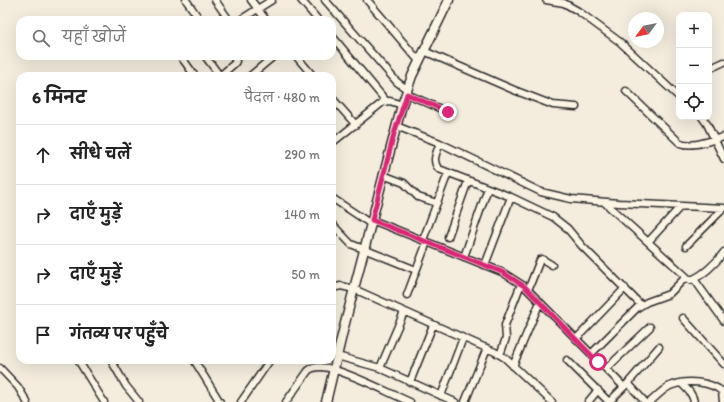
<!DOCTYPE html>
<html lang="hi">
<head>
<meta charset="utf-8">
<style>
	:root { --surface:#fff; --page:#f2f2f2; --text:#222; --muted:#767676; --line:#e0e0e0 }
	body { margin:0; font-family:Itim,"Playpen Sans Deva",sans-serif; background:var(--page); color:var(--text) }
	.controls { position:absolute; right:12px; top:12px; display:grid; overflow:hidden; border-radius:8px; box-shadow:0 4px 16px #0002 }
	.controls button { width:36px; height:36px; display:grid; place-items:center; padding:0; border:0; border-bottom:1px solid var(--line); background:var(--surface); color:var(--text); font:20px sans-serif }
	.compass { position:absolute; left:628px; top:12px; width:36px; height:36px; border-radius:50%; background:var(--surface); box-shadow:0 4px 16px #0002; rotate:238deg }
	.stop { position:absolute; width:12px; height:12px; margin:-9px; border:3px solid #db2777; border-radius:50%; background:#fff }
	.stop.end { background:#db2777; border-color:#fff; box-shadow:0 1px 4px #0008 }
	.list { margin:0; padding:0; list-style:none }
	h2 { display:flex; justify-content:space-between; align-items:center; height:52px; margin:0; padding:0 16px; font-size:17px }
	h2 small { font-size:13px; font-weight:400; color:var(--muted) }
	.list li { display:grid; grid-template-columns:26px 1fr auto; gap:12px; align-items:center; box-sizing:border-box; height:60px; padding:0 16px; border-top:1px solid var(--line) }
	.list b { display:block; font-size:15px; white-space:nowrap }
	.list em { font-size:13px; font-style:normal; color:var(--muted) }
	.icon { flex:none; width:22px; height:22px; fill:none; stroke:currentColor; stroke-width:2; stroke-linecap:round; stroke-linejoin:round }
	.map { position:relative; flex:none; width:724px; height:402px; overflow:hidden }
	.search { position:absolute; background:var(--surface); box-shadow:0 4px 16px #0002; left:16px; top:16px; width:320px; height:44px; display:flex; align-items:center; gap:10px; box-sizing:border-box; padding:0 14px; border-radius:12px; color:var(--muted); font-size:15px }
	.panel { position:absolute; background:var(--surface); box-shadow:0 4px 16px #0002; left:16px; top:72px; width:320px; height:292px; border-radius:12px }
	.map>svg:first-child { display:block }
</style>
</head>
<body>
<div class="map">
<svg width="724" height="402" viewBox="0 0 724 402">
	<rect width="100%" height="100%" fill="#f4edde"/>
	<filter id="ink" filterUnits="userSpaceOnUse"><feTurbulence type="fractalNoise" baseFrequency=".025" numOctaves="2"/><feDisplacementMap in="SourceGraphic" scale="8" xChannelSelector="R" yChannelSelector="G"/><feConvolveMatrix kernelMatrix="1 2 1 2 8 2 1 2 1" color-interpolation-filters="sRGB"/></filter>
	<g filter="url(#ink)">
		<g fill="none" stroke-linecap="round" stroke-linejoin="round">
			<!-- street casing -->
			<g stroke="#2b2b2b" stroke-width="9">
				<path id="street" d="M186 0 200 20
					M215 0 229 20
					M251 0 266 20
					M301 0 318 20
					M325 0 397 82 408 90
					M367 0 419 61
					M546 0 564 3 578 11 620 42 679 97
					M240 20 272 0
					M332 36 386 101
					M424 51 514 90 553 105 576 107
					M183 56 182 58 195 76
					M205 56 220 76
					M296 56 313 76
					M709 69 724 62
					M220 76 235 63 236 61 233 56
					M250 76 274 56
					M626 91 680 143C694 148 710 140 724 137
					M407 94 448 112
					M332 98 356 125
					M702 117 707 124 724 159
					M396 126 440 143 541 192 571 199 619 203 724 208
					M332 143 383 102 390 101 402 105
					M440 143C437 152 431 161 439 169L511 197 553 217 567 228 582 246 641 305
					M383 175 404 183 418 197 437 203
					M332 198 371 224
					M604 202 690 280C702 277 717 262 724 252
					M372 220 502 272 524 286 624 387
					M332 224 351 244 416 270
					M448 237 468 181
					M423 240 448 173
					M648 242 681 206
					M686 246 724 208
					M464 257 488 188
					M485 265 511 197
					M694 279 724 321
					M332 288 341 286 354 289 495 352 505 358 552 402
					M528 290 540 260 542 259 552 265
					M407 295 427 242
					M683 318 724 364
					M576 339 625 288
					M591 354 637 308 647 302 669 294 686 277
					M500 355 506 338 505 325 521 284
					M337 356 380 368 455 402
					M78 360 104 402
					M111 360 126 386 139 402
					M194 360 220 402
					M567 360 609 402
					M513 366 540 302
					M0 368 18 387 27 402
					M380 368 404 312
					M606 369 650 327
					M410 382 433 325
					M628 383 645 402
					M681 383C687 389 693 394 694 402
					M722 391 723 402
					M441 396 463 338
					M241 402 270 360
					M286 402 308 371C315 365 327 367 335 370 361 378 385 391 410 402
					M465 402 487 348
					M588 402 598 390
					M609 402 628 383 659 347
					M650 402C656 397 662 390 670 386 686 379 711 381 724 393"/>
			</g>
			<!-- secondary casing -->
			<g stroke="#2b2b2b" stroke-width="11">
				<path id="secondary" d="M326 402 344 327 402 105 412 76 449 0"/>
			</g>
			<!-- street -->
			<use href="#street" stroke="#fcf5e5" stroke-width="6"/>
			<!-- secondary -->
			<use href="#secondary" stroke="#fcf5e5" stroke-width="8"/>
		</g>
	</g>
	<g fill="none" stroke-linecap="round" stroke-linejoin="round" filter="url(#ink)">
		<!-- route -->
		<path stroke="#db2777" stroke-width="5" d="M448 112 407 94 394 134 372 220 502 272 524 286 598 362"/>
	</g>
</svg>
<div class="controls">
<button>+</button>
<button>−</button>
<button><svg class="icon" aria-label="locate" viewBox="0 0 24 24"><circle cx="12" cy="12" r="6"/><path d="M12 2v4M12 18v4M2 12h4M18 12h4"/></svg></button>
</div>
<svg class="compass" viewBox="-18 -18 36 36"><path d="M0-13l5 13h-10z" fill="#e53935"/><path d="M0 13l5-13h-10z" fill="#767676"/></svg>
<div class="stop" style="left:598px;top:362px"></div>
<div class="stop end" style="left:448px;top:112px"></div>
<div class="search"><svg class="icon" aria-label="search" viewBox="0 0 24 24"><circle cx="10" cy="10" r="6"/><path d="M15 15l6 6"/></svg>यहाँ खोजें</div>
<section class="panel">
<h2>6 मिनट<small>पैदल · 480 m</small></h2>
<ul class="list">
<li><svg class="icon" aria-label="ahead" viewBox="0 0 24 24"><path d="M12 20V5M6 11l6-6 6 6"/></svg><div><b>सीधे चलें</b></div><em>290 m</em></li>
<li><svg class="icon" aria-label="right" viewBox="0 0 24 24"><path d="M7 20v-9h11M14 6l5 5-5 5"/></svg><div><b>दाएँ मुड़ें</b></div><em>140 m</em></li>
<li><svg class="icon" aria-label="right" viewBox="0 0 24 24"><path d="M7 20v-9h11M14 6l5 5-5 5"/></svg><div><b>दाएँ मुड़ें</b></div><em>50 m</em></li>
<li><svg class="icon" aria-label="arrive" viewBox="0 0 24 24"><path d="M6 21V4h12l-3 4 3 4H6"/></svg><div><b>गंतव्य पर पहुँचे</b></div></li>
</ul>
</section>
</div>
</body>
</html>
